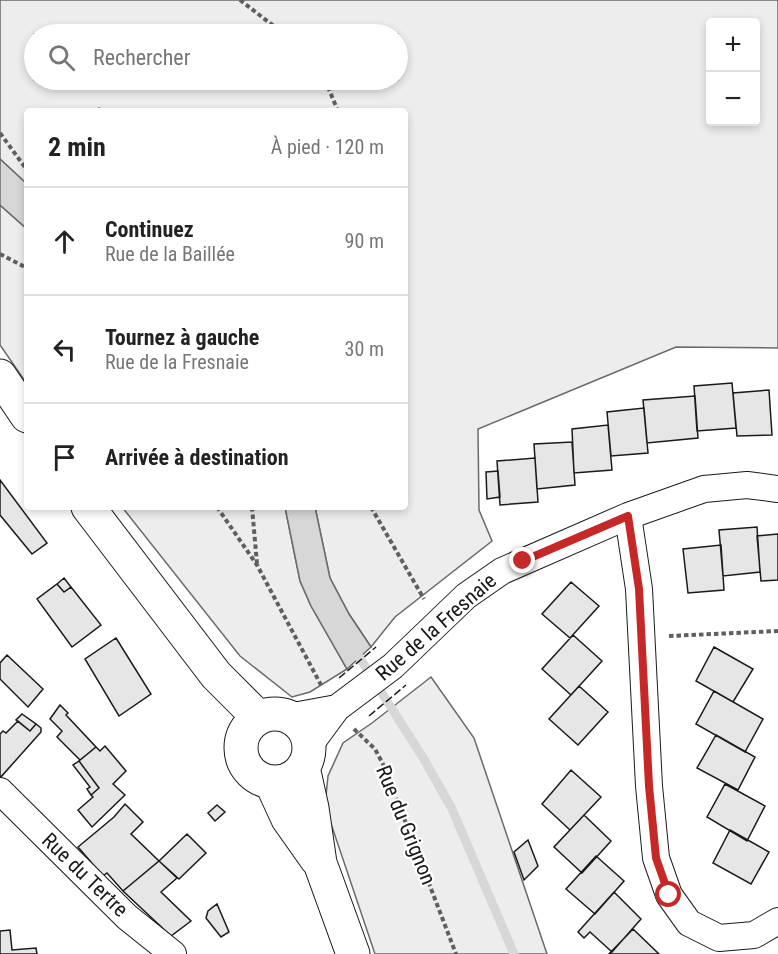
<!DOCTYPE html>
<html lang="fr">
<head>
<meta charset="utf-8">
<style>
	:root { --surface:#fff; --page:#f6f6f6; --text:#222; --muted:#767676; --line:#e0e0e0 }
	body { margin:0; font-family:"Roboto Condensed",sans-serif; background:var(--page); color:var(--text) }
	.controls { position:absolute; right:18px; top:18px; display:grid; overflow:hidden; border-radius:6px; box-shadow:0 3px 9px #0003 }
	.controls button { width:54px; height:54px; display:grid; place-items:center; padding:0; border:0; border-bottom:2px solid var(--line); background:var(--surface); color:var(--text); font:30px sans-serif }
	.stop { position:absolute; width:18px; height:18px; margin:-14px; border:4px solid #c62828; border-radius:50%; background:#fff }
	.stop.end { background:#c62828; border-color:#fff; box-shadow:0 2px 6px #0008 }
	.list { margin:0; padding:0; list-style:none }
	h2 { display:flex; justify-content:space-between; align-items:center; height:78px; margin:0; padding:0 24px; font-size:26px }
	h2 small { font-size:20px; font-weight:400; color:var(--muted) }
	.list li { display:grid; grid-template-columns:39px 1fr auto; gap:18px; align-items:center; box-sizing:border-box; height:108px; padding:0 24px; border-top:2px solid var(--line) }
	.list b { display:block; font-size:22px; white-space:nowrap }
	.list p { margin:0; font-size:20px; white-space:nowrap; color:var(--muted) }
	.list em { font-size:20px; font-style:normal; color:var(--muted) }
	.icon { flex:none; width:33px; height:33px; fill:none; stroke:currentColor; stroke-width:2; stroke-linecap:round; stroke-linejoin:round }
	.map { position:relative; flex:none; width:778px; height:954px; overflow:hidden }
	.search { position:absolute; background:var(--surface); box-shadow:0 3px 9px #0003; left:24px; top:24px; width:384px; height:66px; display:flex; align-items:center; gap:15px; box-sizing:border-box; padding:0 21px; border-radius:33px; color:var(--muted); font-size:22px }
	.panel { position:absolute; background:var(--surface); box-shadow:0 3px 9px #0003; left:24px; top:108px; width:384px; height:402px; border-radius:6px }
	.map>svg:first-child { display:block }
</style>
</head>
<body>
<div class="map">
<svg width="778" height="954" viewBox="0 0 778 954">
	<rect width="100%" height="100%" fill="#fff"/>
	<!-- green -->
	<path fill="#ededed" stroke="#6a6a6a" stroke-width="1.5" fill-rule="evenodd" d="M0 0H778V348L676 347 478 429 479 510 492 541 395 617 371 647 349 614 330 578 315 507H405V111H105L99 108 97 111H27V184L0 159ZM710 22H756V122H710ZM34 34H398V80H34Z
		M0 205 27 229V384L0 345Z
		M122 507H285L300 581 311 606 347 669 310 692 292 697 240 656Z
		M431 677 474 738 547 954H375L325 806 328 776 343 743 372 723Z"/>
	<!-- water -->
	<path fill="#d7d7d7" stroke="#6a6a6a" stroke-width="1.5" d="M0 159 27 184V229L0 205Z
		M285 507H315L330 578 349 614 371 647 347 669 311 606 300 581Z"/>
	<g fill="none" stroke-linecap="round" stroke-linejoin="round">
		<!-- stream -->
		<path stroke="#d7d7d7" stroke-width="9" d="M354 649 425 761 452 809 514 954"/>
	</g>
	<!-- building -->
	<path fill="#e6e6e6" stroke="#1a1a1a" stroke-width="1.5" d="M732 383 736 428 697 431 694 386Z
		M769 390 772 435 737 436 733 393Z
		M695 396 698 438 647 443 643 400Z
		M644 408 648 453 611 456 607 412Z
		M608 425 612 470 574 473 572 429Z
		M572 442 575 485 537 489 534 444Z
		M535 458 538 502 500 505 497 461Z
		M498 471 500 497 487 499 486 472Z
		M0 480 47 543 32 554 0 515Z
		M757 527 760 572 723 576 719 530Z
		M778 534V580L761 581 757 536Z
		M721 545 724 590 688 593 683 549Z
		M64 578 71 587 64 592 57 584Z
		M571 582 599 606 570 638 542 614Z
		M57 584 64 592 71 587 101 625 72 647 37 599Z
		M573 635 602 661 571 695 542 669Z
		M116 638 151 694 119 716 85 659Z
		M714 647 753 669 733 702 696 681Z
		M7 655 43 689 28 707 0 679V663Z
		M579 686 608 712 578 745 549 719Z
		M714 691 763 719 745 752 696 724Z
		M60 705 68 713 66 715 96 747 80 760 57 737 62 731 50 719Z
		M22 714 36 724 30 731 16 720Z
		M18 721 30 731 36 724 41 728V732L0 778V734L3 731 6 733Z
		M716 735 755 757 738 790 697 768Z
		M105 746 126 771 113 784 125 795 92 827 78 810 93 797 91 795 99 788 79 761 96 747 100 751Z
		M79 761 99 788 91 795 87 789 90 787 73 765Z
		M571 770 601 797 570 830 542 804Z
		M725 784 765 806 747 841 707 817Z
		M125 804 143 822 131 834 159 861 123 891 107 873 103 876 78 847 114 817Z
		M217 805 225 812 215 821 208 813Z
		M584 815 611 841 582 873 554 847Z
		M730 830 769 852 751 884 713 863Z
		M187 834 206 853 179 879 159 861Z
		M528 840 538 866 524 880 514 852Z
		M596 856 624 881 595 914 566 889Z
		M159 861 177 878 161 892 191 921 171 936 123 891Z
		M614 892 641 919 612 952 590 932 584 938 578 932Z
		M217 904 229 932 221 937 206 918 208 911Z
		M633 929 659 954H609Z
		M10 930 12 950 36 948 37 954H0V931Z"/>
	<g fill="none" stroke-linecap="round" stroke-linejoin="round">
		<!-- minor casing -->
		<g stroke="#1a1a1a" stroke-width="28">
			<path id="minor" d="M628 516 639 589 649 786 656 858 669 895 689 923 719 938 754 935 778 921
				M288 717 337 708
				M309 746 337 708 393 666 466 596 502 571 628 516 704 489 747 485 778 489
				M0 791 127 917 173 954"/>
		</g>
		<!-- tertiary casing -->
		<g stroke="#1a1a1a" stroke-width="35">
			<path id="tertiary" d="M0 376 27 416
				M88 507 216 675 259 718
				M241 748a34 34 0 1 1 68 0a34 34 0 1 1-68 0Z
				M303 767 312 808 320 863 353 954
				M271 782 288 819 317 860"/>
		</g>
		<!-- path -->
		<path stroke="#5f5f5f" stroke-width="4" stroke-dasharray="4.5 3" stroke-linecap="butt" d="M240 0 284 34
			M325 80 338 111
			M0 133 27 170
			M0 254 27 268
			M217 507 257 565 321 685
			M252 507 257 564
			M371 507 424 599
			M669 636 778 631
			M354 729 375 749 384 766 456 954"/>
		<!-- minor -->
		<use href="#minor" stroke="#fff" stroke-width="26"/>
		<!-- tertiary -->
		<use href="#tertiary" stroke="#fff" stroke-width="33"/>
		<!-- fence -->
		<path stroke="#1a1a1a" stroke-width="1.5" stroke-dasharray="8 3" stroke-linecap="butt" d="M339 678 376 647
			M369 716 406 685"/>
	</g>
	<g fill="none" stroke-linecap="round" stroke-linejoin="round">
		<!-- route -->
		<path stroke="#c62828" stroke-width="8" d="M523 561 628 516 639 589 649 786 656 858 669 895"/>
	</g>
	<g text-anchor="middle" stroke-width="4.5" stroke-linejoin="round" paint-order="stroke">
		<!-- street labels -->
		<g font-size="21" fill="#1a1a1a" stroke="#fff">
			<text transform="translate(436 627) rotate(-41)" y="7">Rue de la Fresnaie</text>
			<text transform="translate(406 825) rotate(68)" y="7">Rue du Grignon</text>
			<text transform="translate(85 875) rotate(44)" y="7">Rue du Tertre</text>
		</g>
	</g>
</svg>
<div class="controls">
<button>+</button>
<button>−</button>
</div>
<div class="stop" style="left:669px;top:895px"></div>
<div class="stop end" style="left:523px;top:561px"></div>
<div class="search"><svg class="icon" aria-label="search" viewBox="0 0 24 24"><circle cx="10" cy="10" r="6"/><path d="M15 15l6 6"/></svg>Rechercher</div>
<section class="panel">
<h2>2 min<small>À pied · 120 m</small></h2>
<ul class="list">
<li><svg class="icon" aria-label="ahead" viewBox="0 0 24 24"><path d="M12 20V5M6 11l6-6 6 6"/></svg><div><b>Continuez</b><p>Rue de la Baillée</p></div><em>90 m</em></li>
<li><svg class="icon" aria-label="left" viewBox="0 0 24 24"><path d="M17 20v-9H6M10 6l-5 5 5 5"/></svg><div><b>Tournez à gauche</b><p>Rue de la Fresnaie</p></div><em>30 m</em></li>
<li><svg class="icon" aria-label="arrive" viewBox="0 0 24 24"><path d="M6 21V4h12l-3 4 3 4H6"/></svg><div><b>Arrivée à destination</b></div></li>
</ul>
</section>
</div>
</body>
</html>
